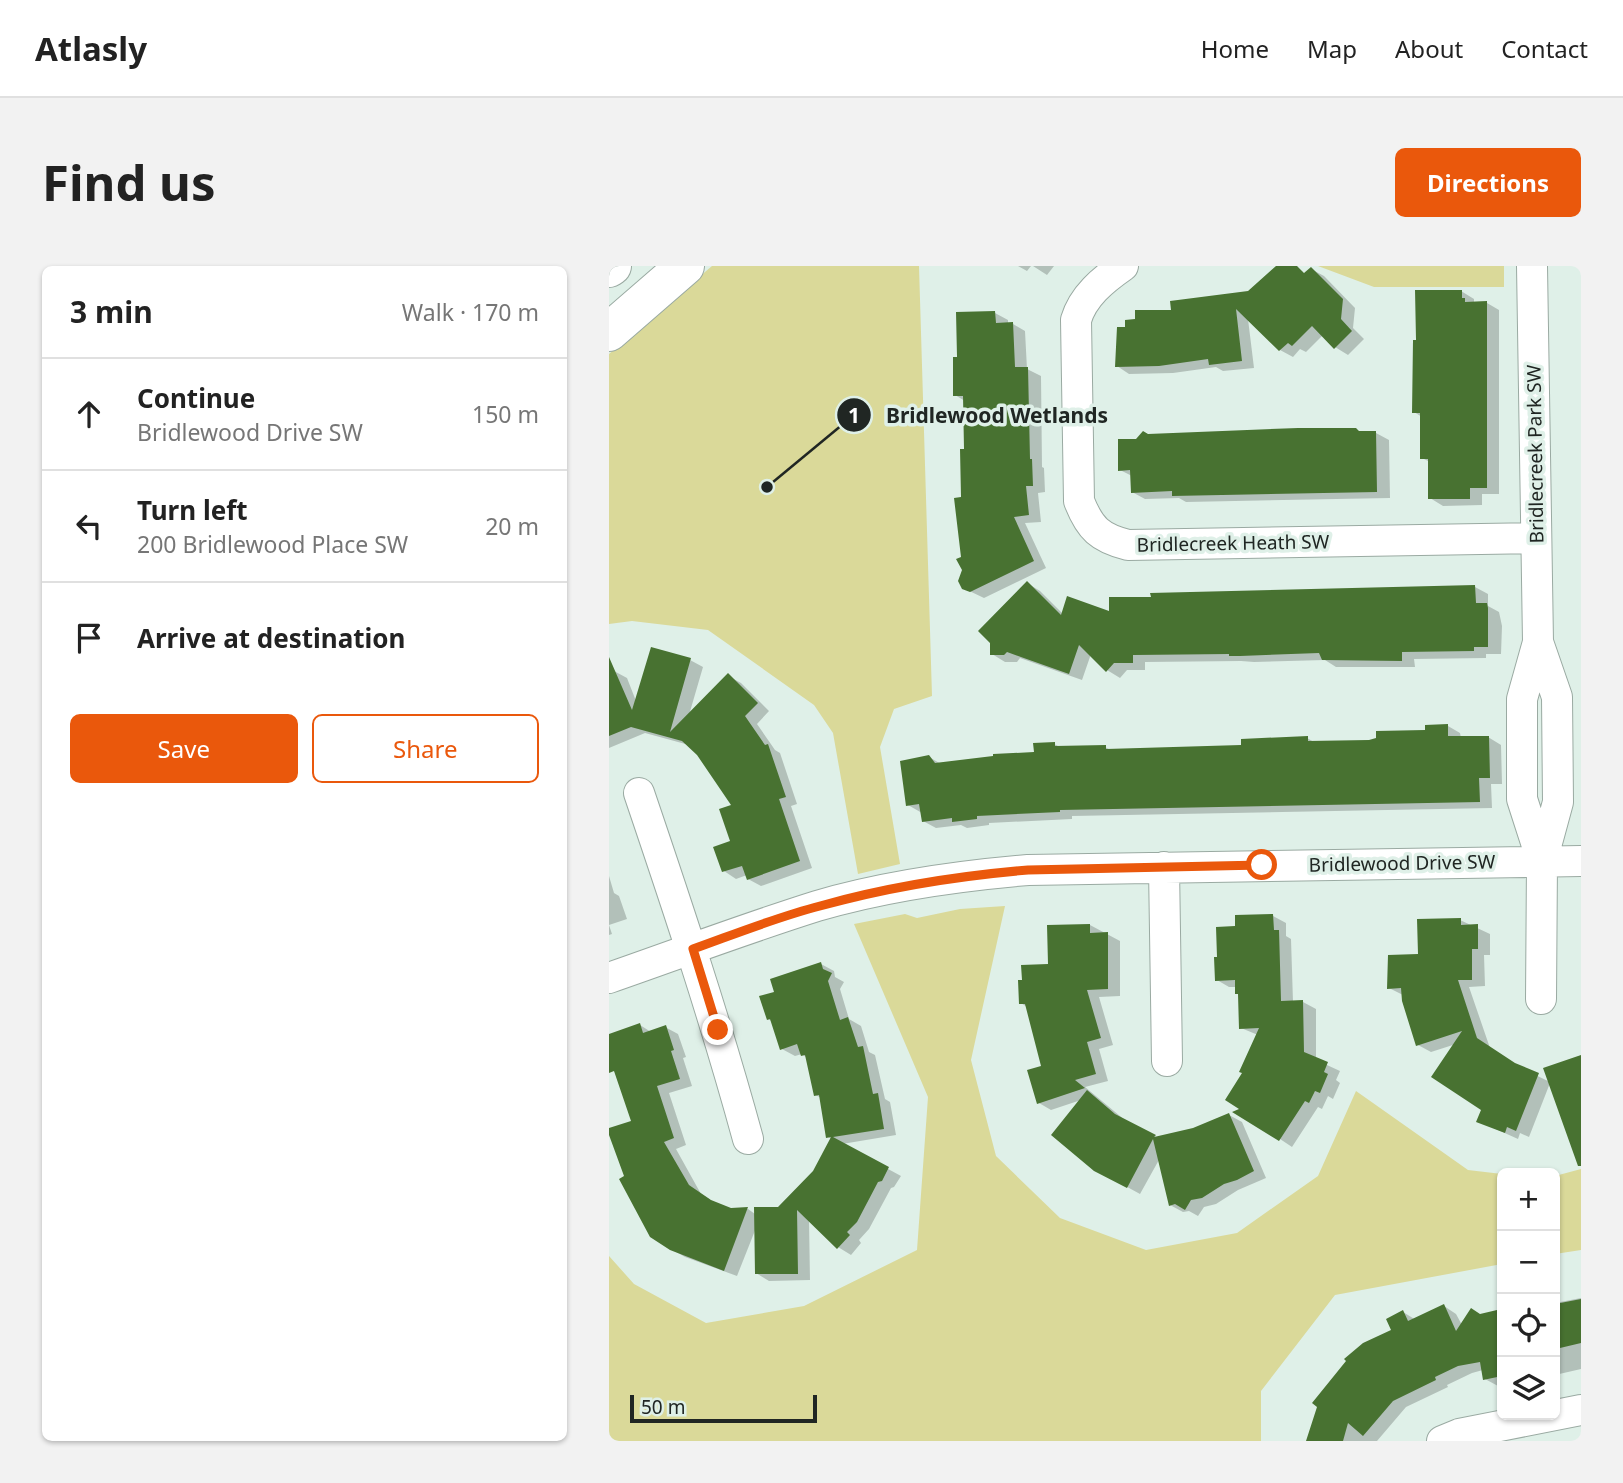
<!DOCTYPE html>
<html lang="en">
<head>
<meta charset="utf-8">
<style>
	:root { --surface:#fff; --page:#f2f2f2; --text:#222; --muted:#767676; --line:#e0e0e0; --accent:#ea580c }
	body { margin:0; font-family:"Noto Sans",sans-serif; background:var(--page); color:var(--text) }
	.controls { position:absolute; right:21px; bottom:21px; display:grid; overflow:hidden; border-radius:10px; box-shadow:0 2px 5px #0004 }
	.controls button { width:63px; height:63px; display:grid; place-items:center; padding:0; border:0; border-bottom:2px solid var(--line); background:var(--surface); color:var(--text); font:35px sans-serif }
	.scale { position:absolute; left:21px; bottom:18px; width:187px; box-sizing:border-box; padding-left:7px; border:4px solid #202623; border-top:0; font-size:19px; line-height:24px; white-space:nowrap; color:#202623; -webkit-text-stroke:5px #dff0e8; paint-order:stroke }
	.stop { position:absolute; width:21px; height:21px; margin:-16px; border:5px solid #ea580c; border-radius:50%; background:#fff }
	.stop.end { background:#ea580c; border-color:#fff; box-shadow:0 2px 7px #0008 }
	.list { margin:0; padding:0; list-style:none }
	h2 { display:flex; justify-content:space-between; align-items:center; height:91px; margin:0; padding:0 28px; font-size:30px }
	h2 small { font-size:23px; font-weight:400; color:var(--muted) }
	.list li { display:grid; grid-template-columns:46px 1fr auto; gap:21px; align-items:center; box-sizing:border-box; height:112px; padding:0 28px; border-top:2px solid var(--line) }
	.list b { display:block; font-size:26px; white-space:nowrap }
	.list p { margin:0; font-size:23px; white-space:nowrap; color:var(--muted) }
	.list em { font-size:23px; font-style:normal; color:var(--muted) }
	.actions { display:flex; gap:14px; padding:21px 28px }
	.actions a { flex:1; padding:16px 0; border:2px solid var(--accent); border-radius:10px; text-align:center; font-size:24px; color:var(--accent) }
	.actions .main { background:var(--accent); color:#fff }
	.icon { flex:none; width:38px; height:38px; fill:none; stroke:currentColor; stroke-width:2; stroke-linecap:round; stroke-linejoin:round }
	.map { position:relative; flex:none; width:972px; height:1175px; overflow:hidden; border-radius:10px }
	header { display:flex; align-items:center; gap:42px; box-sizing:border-box; height:98px; padding:0 35px; background:var(--surface); border-bottom:2px solid var(--line) }
	header strong { font-size:33px }
	nav { display:flex; gap:38px; margin-inline-start:auto; font-size:24px }
	.intro { display:flex; align-items:center; justify-content:space-between; box-sizing:border-box; height:168px; padding:0 42px }
	h1 { margin:0; font-size:49px }
	.button { padding:18px 32px; border-radius:10px; background:var(--accent); color:#fff; font-size:24px; font-weight:700 }
	main { display:flex; gap:42px; padding:0 42px }
	aside { flex:1; background:var(--surface); border-radius:10px; box-shadow:0 2px 5px #0004 }
	.map>svg:first-child { display:block }
</style>
</head>
<body>
<header>
<strong>Atlasly</strong>
<nav><a>Home</a><a>Map</a><a>About</a><a>Contact</a></nav>
</header>
<div class="intro"><h1>Find us</h1><a class="button">Directions</a></div>
<main>
<aside>
<h2>3 min<small>Walk · 170 m</small></h2>
<ul class="list">
<li><svg class="icon" aria-label="ahead" viewBox="0 0 24 24"><path d="M12 20V5M6 11l6-6 6 6"/></svg><div><b>Continue</b><p>Bridlewood Drive SW</p></div><em>150 m</em></li>
<li><svg class="icon" aria-label="left" viewBox="0 0 24 24"><path d="M17 20v-9H6M10 6l-5 5 5 5"/></svg><div><b>Turn left</b><p>200 Bridlewood Place SW</p></div><em>20 m</em></li>
<li><svg class="icon" aria-label="arrive" viewBox="0 0 24 24"><path d="M6 21V4h12l-3 4 3 4H6"/></svg><div><b>Arrive at destination</b></div></li>
</ul>
<div class="actions"><a class="main">Save</a><a>Share</a></div>
</aside>
<div class="map">
<svg width="972" height="1175" viewBox="0 0 972 1175">
	<rect width="100%" height="100%" fill="#dff0e8"/>
	<!-- green -->
	<path fill="#dad999" d="M103 0H310L323 430 285 443 271 481 291 598 249 608 224 467 205 439 99 364 23 355 0 358V88Z
		M709 0H895V21H765Z
		M396 640 362 794 387 890 451 952 537 984 628 967 709 910 747 825 859 904 893 908V998L726 1029 652 1125V1175H0V990L25 1018 97 1057 195 1040 308 984 319 831 245 658 296 648 308 652 351 643Z
		M972 903V984L946 988V910Z"/>
	<!-- shadow -->
	<path fill="#0003" d="M409 0H422L418 5Z
		M424 0H445L438 9Z
		M669 0H682L697 9 702 3 715 10 746 42 744 62 755 73 739 89 726 81 714 69 697 86 691 83 684 91 671 84 639 53 645 102 614 105 607 101 564 107 520 108 508 100 518 63 564 45 640 27Z
		M852 25 865 33V37H878L890 44V228H873V239L834 240 821 232V196L813 192V151L805 146Z
		M386 47 399 54V58H404L416 65 418 103 432 110 433 201 435 202 436 226 429 227 432 256 416 257 437 302 375 332 354 322 356 135 346 129 349 93Z
		M767 167 780 174 781 232 577 236 570 232 536 233 523 226V210L511 204 527 174 540 170Z
		M418 317 431 325 454 348 502 347 866 321 879 328V340L890 346 893 360 892 388H877V392L805 393 806 401H727L716 394 645 396 632 395 536 396V404H518L511 412 498 404 482 388 473 414 411 392 408 396H396L383 388Z
		M81 394 94 401 80 449 119 410 132 417 160 445 148 458 166 484 171 487 188 538 182 540 203 602 152 620 139 613 138 609 127 613 115 605 123 576 125 540 90 488 80 479 36 467 0 482V407L5 405 18 412 27 435Z
		M839 460 851 467 852 472 879 471 892 479 893 518H882L883 542 463 550V553L380 557V559L358 562 352 559 327 562 314 555 313 547 299 539 320 491 332 498 426 488 445 478 451 481H496L503 485 634 481 698 472 705 476 760 475 818 466Z
		M0 610 5 627 10 630 18 653 0 659 3 668 0 669Z
		M664 650 677 657V670L682 673 684 736H694L707 743V794L731 805 727 814 731 817 724 833 719 830 713 843 709 841 683 881 671 873 634 843 636 807 649 769 632 762 631 729 628 721H620L608 714 628 662Z
		M851 654 881 668V689H875L876 720 860 721 881 782 910 801 941 816 972 792V880L941 817 920 871 911 867 909 873 869 855 874 843 847 778 822 786 809 779 794 729 780 722 811 690Z
		M481 659 511 675V730L490 731 504 779 490 783 499 815 476 821 517 855 549 872 585 864 620 849 633 856 657 912 629 924 607 938 595 941 589 950 580 945 574 946 561 939 551 892 531 928 500 911 472 834 442 844 430 837 434 801 418 741 412 737 441 700Z
		M212 698 225 705 226 711 235 716 231 723 240 753 252 760 260 786 266 789 276 833 281 836 287 869 233 878 292 910 285 921 282 922 260 963 250 974 252 977 242 989 229 981 200 953 201 1014 160 1015 147 1007V962L128 1010 76 991 62 983 17 911 24 856 0 790V770L31 759 42 766 56 761 69 768 77 791 74 792 83 820 60 827 77 879 67 883 92 928 106 937 122 943H139L146 948 170 943 206 906 223 873 219 871 213 832 206 829 198 792 193 788 186 790 173 783 164 756 159 753 167 727Z
		M972 1032V1103L946 1109V1037Z
		M835 1040 847 1048 853 1059 872 1050 888 1046 893 1048V1119L889 1120 876 1113 874 1104 863 1107 838 1119 839 1121 797 1141 768 1175H698L784 1065 794 1046 807 1054Z"/>
	<!-- building -->
	<path fill="#487231" d="M667 0H688L695 7 702 1 734 33 732 53 743 65 725 83 703 60 683 80 679 77 670 85 627 43 633 95 600 99 599 93 550 100 506 101 508 61H516V54L526 53V44H562L561 35 639 25Z
		M806 24H853V32H856V36L878 35V222H861V233H819V193H811V147H803L804 74H807Z
		M386 45 387 57 404 56 406 101H419L421 193H423L424 220H417L420 249 405 251 425 295 361 326 353 323 349 315 353 304 347 293 352 291 345 232 352 231 351 183H355L354 130H344V91H348L347 46Z
		M689 162H747L750 165H767L768 226 563 230V225L522 227 521 204 509 205V173H527L534 165 539 168Z
		M418 315 452 349 458 330 500 345V331H542L541 327 866 319 867 337H878L879 342V381H865V385L793 386V395L713 394 710 387 631 390H620V388L524 389V397H505L497 406 470 379 460 408 398 386 395 389H381V377L369 365Z
		M42 381 82 392 61 466 119 407 149 437 136 450 156 479 159 478 177 531 170 533 191 595 138 614 133 600 113 606 104 581 121 575 110 543 122 539 88 489 73 475 22 461 0 470V391L23 444Z
		M839 458V470H880L881 512H870L871 536 451 544V546L368 550V553L343 556V552L313 556 310 538 297 540 291 495 320 489 326 497 384 490V488L425 486 424 477 446 476V480L497 479V483L632 479V473L699 470V475L760 474 767 472V465L816 464V459Z
		M664 648 665 664H670L672 735 694 734 695 786 719 796 715 806 719 808 711 827 706 825 700 837 696 835 670 875 623 846 630 843 616 834 633 807 630 806 650 762 630 763 629 728H626V714L606 715 605 691H608L607 661 626 660V649Z
		M852 652V659L869 658V683H863V714H849L868 772 906 797 930 807 907 865 898 861 896 867 867 856 872 844 822 811 853 765 807 780 793 735 792 722 778 723 779 689 809 688 808 653Z
		M481 658V667L499 666V723L478 724 492 772 478 776 487 808 466 814 476 822 428 838 418 804 432 800 416 738H410L409 714H413L412 699 439 698 438 659Z
		M212 696 214 703 223 707 219 715 231 754 239 751 249 781 254 780 264 828 269 827 275 863 224 871 280 901 273 915 269 916 248 956 238 966 241 969 228 983 188 944 189 1008H146L145 941H169L204 905 222 871 217 872 210 829 205 830 196 789 192 790 188 778 171 784 161 753 158 754 150 730 165 726 161 713Z
		M31 757 34 767 57 759 65 784 62 785 71 813 48 820 65 872 55 876 80 919 102 934 122 942 139 941 115 1005 61 984 41 971 10 913 15 910 0 869V862L22 855 5 805 0 807V768Z
		M972 789V900H969L934 802Z
		M478 824 506 848 547 869 545 871 584 862 620 847 645 905 628 914 615 918 593 932 582 934 576 944 566 938 560 940 544 873 518 922 485 905 442 869Z
		M972 1033V1077L951 1082 946 1055V1038Z
		M835 1038 847 1065 862 1042 871 1048 888 1044 893 1069V1110L874 1114 871 1096 849 1100 826 1111 827 1114 784 1135 754 1170 739 1157 734 1175H697L708 1141 703 1137 737 1095 735 1093 754 1077 782 1064 777 1053 794 1044 799 1055Z"/>
	<g fill="none" stroke-linecap="round" stroke-linejoin="round">
		<!-- street casing -->
		<g stroke="#9aaaa2" stroke-width="32">
			<path id="street" d="M514 0C494 14 474 30 467 54L470 235C481 263 491 272 519 279L927 272
				M923 0 929 376 913 433V533L933 595
				M929 376 948 431 949 536 933 595 932 733
				M30 527C69 642 107 756 139 873
				M555 601 558 795
				M0 712C69 688 138 662 208 640 276 620 348 610 419 604L972 595
				M833 1175 850 1168 972 1144"/>
		</g>
		<!-- secondary casing -->
		<g stroke="#9aaaa2" stroke-width="40">
			<path id="secondary" d="M0 2 3 0
				M0 66 76 0"/>
		</g>
		<!-- street -->
		<use href="#street" stroke="#fff" stroke-width="30"/>
		<!-- secondary -->
		<use href="#secondary" stroke="#fff" stroke-width="38"/>
	</g>
	<g fill="none" stroke-linecap="round" stroke-linejoin="round">
		<!-- route -->
		<path stroke="#ea580c" stroke-width="9" d="M109 764 84 683C126 668 168 651 211 640 279 621 348 610 419 604L653 599"/>
	</g>
	<g text-anchor="middle" stroke-width="7" stroke-linejoin="round" paint-order="stroke">
		<!-- street labels -->
		<g font-size="19" fill="#202623" stroke="#dff0e8">
			<text transform="translate(926 188) rotate(-91)" y="7">Bridlecreek Park SW</text>
			<text transform="translate(624 277) rotate(-1)" y="7">Bridlecreek Heath SW</text>
			<text transform="translate(793 597) rotate(-1)" y="7">Bridlewood Drive SW</text>
		</g>
	</g>
	<!-- callouts -->
	<path fill="none" stroke="#202623" stroke-width="2.5" d="M158 221L245 149"/>
	<g fill="#202623" stroke="#dff0e8" stroke-width="2.5">
		<circle cx="158" cy="221" r="7"/>
		<circle cx="245" cy="149" r="18"/>
	</g>
	<g font-size="21" text-anchor="middle" font-weight="bold" fill="#fff">
		<text x="245" y="157">1</text>
	</g>
	<g font-size="21" text-anchor="middle" font-weight="bold" fill="#202623" stroke="#dff0e8" stroke-width="7" stroke-linejoin="round" paint-order="stroke">
		<text x="388" y="157">Bridlewood Wetlands</text>
	</g>
</svg>
<div class="controls">
<button>+</button>
<button>−</button>
<button><svg class="icon" aria-label="locate" viewBox="0 0 24 24"><circle cx="12" cy="12" r="6"/><path d="M12 2v4M12 18v4M2 12h4M18 12h4"/></svg></button>
<button><svg class="icon" aria-label="layers" viewBox="0 0 24 24"><path d="M12 4l9 5-9 5-9-5zM3 14l9 5 9-5"/></svg></button>
</div>
<div class="scale">50 m</div>
<div class="stop" style="left:653px;top:599px"></div>
<div class="stop end" style="left:109px;top:764px"></div>
</div>
</main>
</body>
</html>
